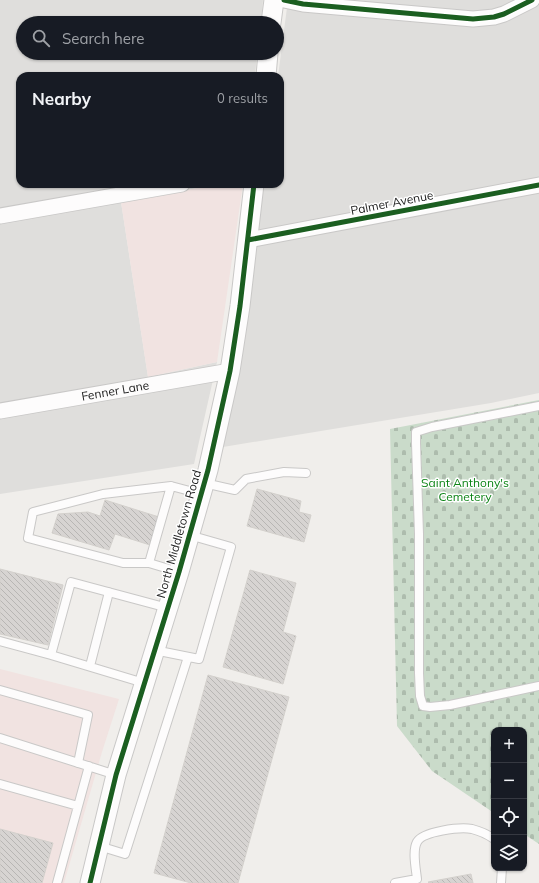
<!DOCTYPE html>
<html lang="en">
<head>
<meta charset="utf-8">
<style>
	:root { --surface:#171b24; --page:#242831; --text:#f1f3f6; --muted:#9ea1a6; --line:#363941 }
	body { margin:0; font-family:Mulish,sans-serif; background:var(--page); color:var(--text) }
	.controls { position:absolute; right:12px; bottom:12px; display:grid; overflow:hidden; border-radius:8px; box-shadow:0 1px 3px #0004 }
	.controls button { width:36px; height:36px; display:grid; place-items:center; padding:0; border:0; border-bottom:1px solid var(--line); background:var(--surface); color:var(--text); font:20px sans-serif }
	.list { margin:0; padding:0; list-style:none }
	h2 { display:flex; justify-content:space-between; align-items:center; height:52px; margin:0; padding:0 16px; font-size:17px }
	h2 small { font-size:13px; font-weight:400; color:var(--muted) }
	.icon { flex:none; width:22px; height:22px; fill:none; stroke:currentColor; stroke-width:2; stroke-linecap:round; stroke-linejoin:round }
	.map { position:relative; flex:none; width:539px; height:883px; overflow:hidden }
	.search { position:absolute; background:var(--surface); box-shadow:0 1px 3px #0004; left:16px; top:16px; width:268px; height:44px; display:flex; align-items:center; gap:10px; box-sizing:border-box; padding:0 14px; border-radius:22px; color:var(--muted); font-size:15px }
	.panel { position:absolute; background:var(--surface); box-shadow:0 1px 3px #0004; left:16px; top:72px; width:268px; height:116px; border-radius:12px }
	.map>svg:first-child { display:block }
</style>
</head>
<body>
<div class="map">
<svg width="539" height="883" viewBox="0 0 539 883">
	<defs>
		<pattern id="cemetery-stones" width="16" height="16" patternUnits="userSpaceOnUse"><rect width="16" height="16" fill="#cadbca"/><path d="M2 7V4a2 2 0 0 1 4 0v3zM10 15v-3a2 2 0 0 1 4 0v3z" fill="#adbcad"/></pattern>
		<pattern id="building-back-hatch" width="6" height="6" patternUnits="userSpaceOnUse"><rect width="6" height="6" fill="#d7d4d2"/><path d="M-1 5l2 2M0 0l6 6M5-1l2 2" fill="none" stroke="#b8b6b4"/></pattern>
	</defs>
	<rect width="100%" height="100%" fill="#f0eeeb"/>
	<!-- residential -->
	<path fill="#dfdedc" d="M0 0H263L261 23H23V53H257L255 76H20V184H219L121 202 148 377 217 362 194 464 0 494Z
		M288 0H539V393L491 403 223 447 262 184H280V76H278Z"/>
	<!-- commercial -->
	<path fill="#f1e3e1" d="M219 184H243L217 362 148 377 121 202Z
		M0 669 119 699 102 752 64 883H0Z"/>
	<!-- cemetery -->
	<path fill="url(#cemetery-stones)" d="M539 400V844L524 834V730H494V813L432 771 397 726 390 429Z"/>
	<!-- building -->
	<path fill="url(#building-back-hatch)" stroke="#d3d0cc" d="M257 489 301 501 299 512 311 515 304 542 247 526Z
		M105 500 159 517 150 545 115 534 109 550 52 533 58 514 88 512 100 516Z
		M0 569 63 585 48 645 0 634Z
		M250 570 296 583 283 632 296 636 283 684 223 667Z
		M208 675 289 697 238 883H191L154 873Z
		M0 829 53 843 42 883H0Z
		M471 874 473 883H429L428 882Z"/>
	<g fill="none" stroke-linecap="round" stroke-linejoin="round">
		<!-- service casing -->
		<g stroke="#c9c8c7" stroke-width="10">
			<path id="service" d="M539 406 432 427 416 432V443L419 534V673L420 696 423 706 430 707 450 705 539 686
				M204 483 235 490 246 479 284 472 306 473
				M149 563H123L28 538 33 512 103 494 171 486
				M179 572 149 563 171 486 201 494
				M0 641 51 655
				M154 650 199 659 231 547 189 535
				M90 666 109 592
				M144 683 51 655 71 582 168 608
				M0 690 88 715 78 763
				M0 738 116 775
				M0 784 78 806
				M99 846 125 854 188 657
				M57 883 89 766
				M395 883 417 879C416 869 412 851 417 842 423 831 460 827 472 829 480 831 487 834 494 839
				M501 883 502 868"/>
		</g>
		<!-- minor casing -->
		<g stroke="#c9c8c7" stroke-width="17">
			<g id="minor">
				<path d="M284 0 303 4 473 19 494 17 504 14 532 0"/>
				<path d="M0 216 182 184"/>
				<path d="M248 240 539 185"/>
				<path id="s1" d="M0 411 230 371"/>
			</g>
		</g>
		<!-- tertiary casing -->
		<g stroke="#c9c8c7" stroke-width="21">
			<path id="tertiary" d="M271 23 274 0
				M266 76 268 53
				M90 883 116 775 179 572 208 470 230 371 240 306 254 184"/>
		</g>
		<!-- service -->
		<use href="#service" stroke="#fdfcfc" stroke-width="8"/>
		<!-- minor -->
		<use href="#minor" stroke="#fdfcfc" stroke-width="15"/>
		<!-- tertiary -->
		<use href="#tertiary" stroke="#fdfcfc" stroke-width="19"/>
		<!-- cycleway casing -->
		<g stroke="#fff" stroke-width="8">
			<path id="cycleway" d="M284 0 303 4 473 19 494 17 504 14 532 0
				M248 240 539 185
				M90 883 116 775 179 572 208 470 230 371 240 306 254 184"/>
		</g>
		<!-- cycleway -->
		<use href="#cycleway" stroke="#1b5e20" stroke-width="5"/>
	</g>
	<g text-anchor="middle" stroke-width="3" stroke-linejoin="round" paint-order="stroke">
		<!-- street labels -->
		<g font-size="12" fill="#222" stroke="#fff">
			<text transform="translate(392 203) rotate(-11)" y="4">Palmer Avenue</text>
			<text dy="4" stroke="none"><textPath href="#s1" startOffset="117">Fenner Lane</textPath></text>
			<text transform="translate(179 534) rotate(-74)" y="4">North Middletown Road</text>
		</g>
		<!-- park labels -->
		<g font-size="12" fill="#0c8416" stroke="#fff">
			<text x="465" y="487">Saint Anthony's<tspan x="465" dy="14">Cemetery</tspan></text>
		</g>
	</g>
</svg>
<div class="controls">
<button>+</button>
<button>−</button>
<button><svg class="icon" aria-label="locate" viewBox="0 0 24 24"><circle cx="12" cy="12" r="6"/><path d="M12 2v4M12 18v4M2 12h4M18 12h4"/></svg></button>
<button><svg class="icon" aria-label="layers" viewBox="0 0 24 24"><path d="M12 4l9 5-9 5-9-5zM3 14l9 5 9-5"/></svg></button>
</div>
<div class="search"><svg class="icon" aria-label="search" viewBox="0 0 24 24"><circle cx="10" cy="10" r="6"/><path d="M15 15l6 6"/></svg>Search here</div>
<section class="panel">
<h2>Nearby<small>0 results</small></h2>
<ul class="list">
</ul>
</section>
</div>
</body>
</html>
